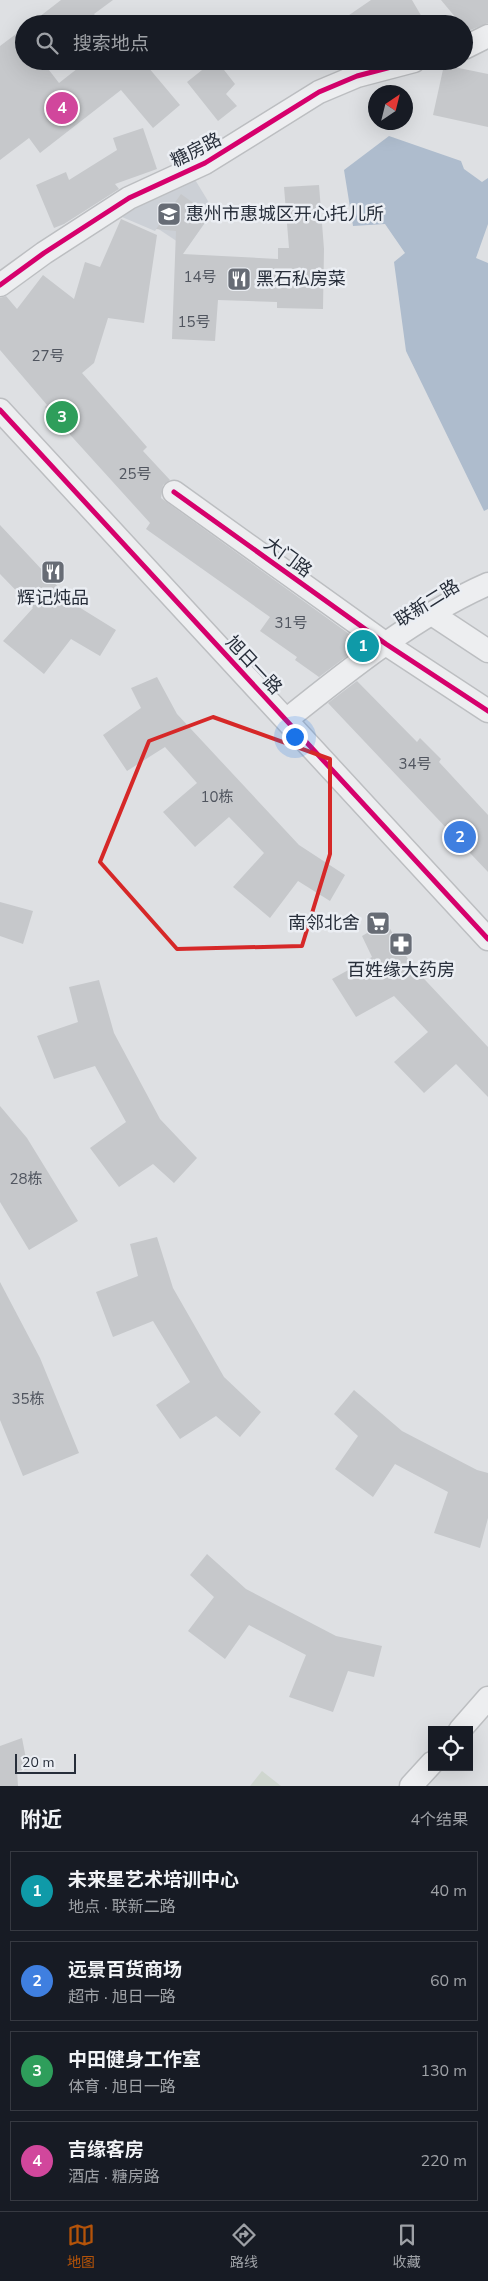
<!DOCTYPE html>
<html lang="zh">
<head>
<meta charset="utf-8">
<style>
	:root { --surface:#171b24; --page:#242831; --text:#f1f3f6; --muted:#9ea1a6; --line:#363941; --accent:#b45309 }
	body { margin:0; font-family:"Nunito Sans","Noto Sans SC",sans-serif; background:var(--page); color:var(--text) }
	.controls { position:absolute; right:15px; bottom:15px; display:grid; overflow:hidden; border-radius:0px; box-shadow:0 5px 20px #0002 }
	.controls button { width:45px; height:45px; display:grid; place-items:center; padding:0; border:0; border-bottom:1px solid var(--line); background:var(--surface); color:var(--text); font:25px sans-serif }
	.compass { position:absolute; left:368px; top:85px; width:45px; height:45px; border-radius:50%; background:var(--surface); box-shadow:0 5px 20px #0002; rotate:35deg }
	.scale { position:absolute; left:15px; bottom:12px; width:61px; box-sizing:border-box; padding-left:5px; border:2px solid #272e3a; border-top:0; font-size:14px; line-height:18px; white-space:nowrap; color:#272e3a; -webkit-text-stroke:4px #ebeef3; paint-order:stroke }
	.you { position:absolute; left:294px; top:736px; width:18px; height:18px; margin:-12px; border:4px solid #fff; border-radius:50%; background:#1a73e8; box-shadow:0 0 0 8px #1a73e833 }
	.badge { display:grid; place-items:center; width:32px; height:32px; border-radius:50%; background:var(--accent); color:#fff; font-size:16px; font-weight:700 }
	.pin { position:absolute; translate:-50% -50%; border:2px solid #fff; box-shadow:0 1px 5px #0006 }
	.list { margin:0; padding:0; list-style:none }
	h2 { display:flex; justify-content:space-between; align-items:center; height:65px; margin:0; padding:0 20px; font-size:21px }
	h2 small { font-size:16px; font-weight:400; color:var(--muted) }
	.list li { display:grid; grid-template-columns:32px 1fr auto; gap:15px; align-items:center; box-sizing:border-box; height:80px; margin:0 10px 10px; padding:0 10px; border:1px solid var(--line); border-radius:0px }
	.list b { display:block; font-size:19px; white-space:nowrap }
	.list p { margin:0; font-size:16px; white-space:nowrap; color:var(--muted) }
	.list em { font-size:16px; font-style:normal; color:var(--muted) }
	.icon { flex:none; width:28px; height:28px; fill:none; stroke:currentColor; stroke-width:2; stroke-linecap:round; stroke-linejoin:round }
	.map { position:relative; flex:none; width:488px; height:1786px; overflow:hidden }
	.search { position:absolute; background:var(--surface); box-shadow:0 5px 20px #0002; left:15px; right:15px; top:15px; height:55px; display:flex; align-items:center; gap:12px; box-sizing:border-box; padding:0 18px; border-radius:28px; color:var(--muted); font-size:19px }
	.sheet { height:425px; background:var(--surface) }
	nav { display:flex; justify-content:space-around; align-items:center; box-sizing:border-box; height:70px; border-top:1px solid var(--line); background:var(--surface); font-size:14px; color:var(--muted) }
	nav a { display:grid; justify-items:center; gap:2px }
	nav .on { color:var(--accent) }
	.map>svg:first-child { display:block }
</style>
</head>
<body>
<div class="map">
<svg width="488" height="1786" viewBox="0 0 488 1786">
	<rect width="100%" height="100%" fill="#dee0e3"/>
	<!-- built -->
	<path fill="#ccd0d6" d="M194 178 208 201 212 213 187 248 157 228 155 231 122 217 173 185Z"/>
	<!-- green -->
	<path fill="#cfd6cf" d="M262 1771 281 1786H250Z"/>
	<!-- water -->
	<path fill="#aebccd" d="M389 136 461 161 464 169 482 182 488 178V224L476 258 488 263V509L484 511 406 351 394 262 405 253 385 224 353 226 344 170Z"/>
	<!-- building -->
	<path fill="#c6c8cb" d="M61 0H113L94 14 102 24H30Z
		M371 0H412L426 24H336Z
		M441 0H488V23L468 31 464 24H461Z
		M24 28V61H42L59 83 87 61H143L180 105 153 128 121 90 40 153 29 138 0 160V46Z
		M195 61H217L235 84 226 94 237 106 218 121 187 82 202 70Z
		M444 65 488 74V127L433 115Z
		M143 128 157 169 115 184 119 189 64 224 54 228 36 185 66 172 69 180 117 150 113 138Z
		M319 185 324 249 323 309 277 308V302L218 300 215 341 172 339 176 231 156 229 181 194 210 215 183 254 278 259V248H289L284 187Z
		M121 219 157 235 144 323 108 318 94 363 82 373 147 447 143 451 170 480 163 485 161 498 363 644 319 677 295 660 297 657 260 631 270 617 146 529 150 523 45 407 47 405 0 350V298L6 296 17 309 43 275 74 299 85 262 100 267Z
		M0 525 74 604 116 630 100 656 71 639 44 674 3 641 33 608 0 574Z
		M157 677 177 714 299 845 345 875 330 901 298 881 270 918 233 887 264 853 229 817 195 847 163 812 197 783 165 747 127 771 103 735 141 708 131 688Z
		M357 681 417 742 420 738 441 759 439 762 488 815V872L328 703Z
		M0 902 33 911 23 944 0 936Z
		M386 922 412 966 488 1047V1097L456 1064 424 1093 394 1062 428 1032 394 996 356 1017 332 979 372 957 362 936Z
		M99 980 114 1033 160 1119 197 1158 174 1183 153 1164 119 1187 90 1148 126 1122 95 1066 54 1079 37 1036 78 1022 69 987Z
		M0 1106 27 1138 78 1221 29 1250 0 1202Z
		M157 1237 173 1288 224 1377 261 1412 240 1437 216 1416 180 1439 156 1405 190 1382 153 1321 113 1337 96 1292 138 1276 130 1244Z
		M0 1282 40 1358 79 1453 23 1476 0 1420Z
		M354 1390 402 1431 477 1470 488 1473V1518L480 1548 434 1533 448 1492 395 1464 373 1497 335 1469 358 1436 334 1414Z
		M207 1554 246 1589 336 1636 382 1646 374 1677 348 1671 333 1712 289 1697 306 1655 249 1625 225 1659 188 1631 214 1597 190 1575Z
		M22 1738 28 1769 17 1771 18 1786H0V1746Z"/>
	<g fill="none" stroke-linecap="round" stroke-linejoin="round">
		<!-- minor casing -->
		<g stroke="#bcbec1" stroke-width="25">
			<path id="minor" d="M464 48 488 36
				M0 285 44 253 129 198 205 163 319 92 357 76 414 61
				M0 410 488 939
				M174 492 386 644 488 711
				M432 614 488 651
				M286 720C347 671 417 615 488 584
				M460 1730 488 1698
				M411 1786 432 1763"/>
		</g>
		<!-- minor -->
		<use href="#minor" stroke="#edeef0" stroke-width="22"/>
		<!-- cycleway casing -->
		<g stroke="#ebeef3" stroke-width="8">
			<path id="cycleway" d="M0 285 44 253 129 198 205 163 319 92 357 76 414 61
				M0 410 488 939
				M174 492 386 644 488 711"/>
		</g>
		<!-- cycleway -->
		<use href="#cycleway" stroke="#d6006c" stroke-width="5"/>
	</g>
	<!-- marked area -->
	<path fill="none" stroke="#d62828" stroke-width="4" stroke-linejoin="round" d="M213 717 330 759V854L302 946 177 949 100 862 149 741Z"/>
	<!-- icons -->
	<defs>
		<g id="school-square" transform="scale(1.25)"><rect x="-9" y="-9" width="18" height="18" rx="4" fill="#676c75" stroke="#ebeef3"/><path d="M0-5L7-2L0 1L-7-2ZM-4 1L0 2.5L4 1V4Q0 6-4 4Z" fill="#fff"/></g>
		<g id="restaurant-square" transform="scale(1.25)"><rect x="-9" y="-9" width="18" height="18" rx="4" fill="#676c75" stroke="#ebeef3"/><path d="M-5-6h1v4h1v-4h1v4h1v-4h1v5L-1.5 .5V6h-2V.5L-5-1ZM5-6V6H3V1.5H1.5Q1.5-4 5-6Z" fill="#fff"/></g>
		<g id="supermarket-square" transform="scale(1.25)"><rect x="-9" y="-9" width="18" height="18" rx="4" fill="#676c75" stroke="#ebeef3"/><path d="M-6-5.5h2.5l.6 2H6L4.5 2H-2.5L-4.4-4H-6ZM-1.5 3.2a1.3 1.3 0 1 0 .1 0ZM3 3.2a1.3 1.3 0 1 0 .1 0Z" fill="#fff"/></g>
		<g id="pharmacy-square" transform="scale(1.25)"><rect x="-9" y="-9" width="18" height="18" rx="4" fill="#676c75" stroke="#ebeef3"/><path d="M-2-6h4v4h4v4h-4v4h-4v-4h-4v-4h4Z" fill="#fff"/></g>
	</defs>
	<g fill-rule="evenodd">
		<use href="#school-square" x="169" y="214"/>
		<use href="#restaurant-square" x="239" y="279"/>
		<use href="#restaurant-square" x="53" y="572"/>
		<use href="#supermarket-square" x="378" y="923"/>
		<use href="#pharmacy-square" x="401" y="944"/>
	</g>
	<g text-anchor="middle" stroke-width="5" stroke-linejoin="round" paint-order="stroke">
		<!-- number labels -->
		<g font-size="15" fill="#50555f">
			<text x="200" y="282">14号</text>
			<text x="194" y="327">15号</text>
			<text x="48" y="361">27号</text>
			<text x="135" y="479">25号</text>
			<text x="291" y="628">31号</text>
			<text x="415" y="769">34号</text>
			<text x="217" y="802">10栋</text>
			<text x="26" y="1184">28栋</text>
			<text x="28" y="1404">35栋</text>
		</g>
		<!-- street labels -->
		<g font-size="18" fill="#272e3a" stroke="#ebeef3">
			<text transform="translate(196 150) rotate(-27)" y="6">糖房路</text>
			<text transform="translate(288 557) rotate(36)" y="6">大门路</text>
			<text transform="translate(427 603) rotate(-32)" y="6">联新二路</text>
			<text transform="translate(254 665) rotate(47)" y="6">旭日一路</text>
		</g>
		<!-- poi labels -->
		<g font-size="18" fill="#272e3a" stroke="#ebeef3" text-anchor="start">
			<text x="186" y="220">惠州市惠城区开心托儿所</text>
			<text x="256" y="285">黑石私房菜</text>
			<text x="53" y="604" text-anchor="middle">辉记炖品</text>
			<text x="360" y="929" text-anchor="end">南邻北舍</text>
			<text x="401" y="976" text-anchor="middle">百姓缘大药房</text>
		</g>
	</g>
</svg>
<div class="controls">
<button><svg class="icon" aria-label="locate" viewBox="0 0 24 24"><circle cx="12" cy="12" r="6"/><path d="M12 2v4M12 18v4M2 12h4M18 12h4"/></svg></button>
</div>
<svg class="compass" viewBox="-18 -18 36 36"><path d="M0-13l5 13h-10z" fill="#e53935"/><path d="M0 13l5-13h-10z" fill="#9ea1a6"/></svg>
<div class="scale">20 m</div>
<div class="you"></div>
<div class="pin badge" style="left:363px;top:646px;background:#0f9aa8">1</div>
<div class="pin badge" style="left:460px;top:837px;background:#3f7fe0">2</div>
<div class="pin badge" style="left:62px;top:417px;background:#2e9e5b">3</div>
<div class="pin badge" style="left:62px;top:108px;background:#d1479c">4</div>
<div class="search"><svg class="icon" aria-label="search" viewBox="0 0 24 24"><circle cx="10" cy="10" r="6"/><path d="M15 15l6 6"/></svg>搜索地点</div>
</div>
<section class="sheet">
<h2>附近<small>4个结果</small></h2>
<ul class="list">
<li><span class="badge" style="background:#0f9aa8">1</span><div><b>未来星艺术培训中心</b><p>地点 · 联新二路</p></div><em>40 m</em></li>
<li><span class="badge" style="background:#3f7fe0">2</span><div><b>远景百货商场</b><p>超市 · 旭日一路</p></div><em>60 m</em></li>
<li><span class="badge" style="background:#2e9e5b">3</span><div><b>中田健身工作室</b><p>体育 · 旭日一路</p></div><em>130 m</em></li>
<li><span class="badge" style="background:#d1479c">4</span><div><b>吉缘客房</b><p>酒店 · 糖房路</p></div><em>220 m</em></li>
</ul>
</section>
<nav>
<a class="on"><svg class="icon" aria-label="map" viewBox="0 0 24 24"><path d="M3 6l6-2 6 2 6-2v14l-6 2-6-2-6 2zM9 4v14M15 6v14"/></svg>地图</a>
<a><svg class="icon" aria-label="directions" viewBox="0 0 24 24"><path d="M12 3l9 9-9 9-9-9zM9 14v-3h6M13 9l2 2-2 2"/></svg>路线</a>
<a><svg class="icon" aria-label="saved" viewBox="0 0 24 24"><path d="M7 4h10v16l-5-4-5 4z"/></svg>收藏</a>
</nav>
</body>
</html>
